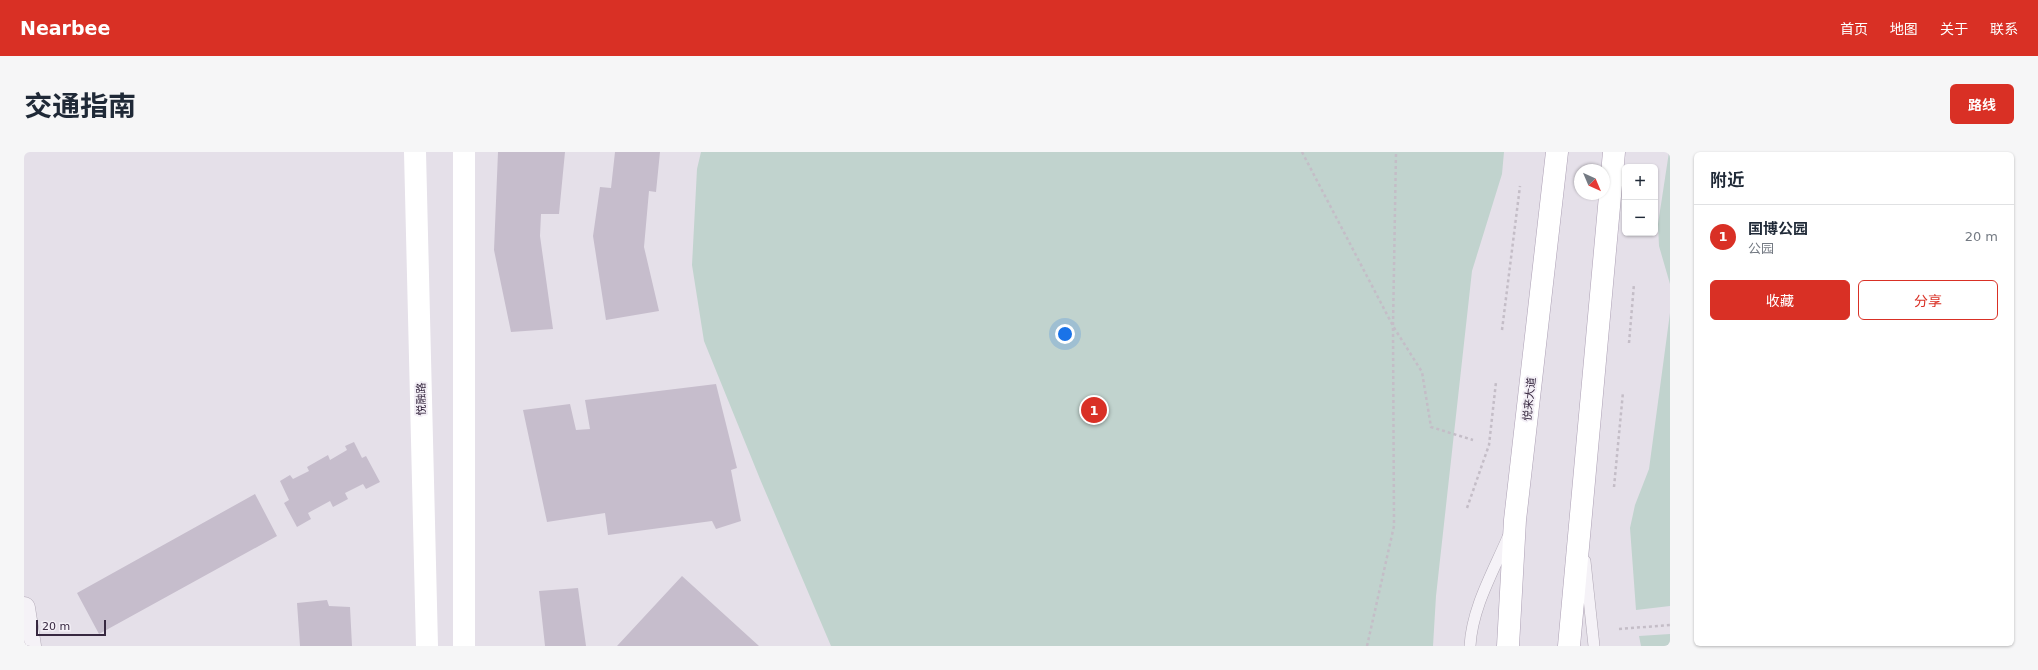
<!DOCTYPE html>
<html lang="zh">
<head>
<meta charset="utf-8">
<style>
	:root { --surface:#fff; --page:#f6f6f7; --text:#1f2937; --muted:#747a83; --line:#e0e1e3; --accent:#d93025 }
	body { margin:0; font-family:"DejaVu Sans","Noto Sans SC",sans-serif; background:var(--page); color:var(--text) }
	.controls { position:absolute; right:12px; top:12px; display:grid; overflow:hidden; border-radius:6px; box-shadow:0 1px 3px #0004 }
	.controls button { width:36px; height:36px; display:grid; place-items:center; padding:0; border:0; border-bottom:1px solid var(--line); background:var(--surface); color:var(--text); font:20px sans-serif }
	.compass { position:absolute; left:1550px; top:12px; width:36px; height:36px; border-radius:50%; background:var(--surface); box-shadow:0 1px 3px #0004; rotate:136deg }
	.scale { position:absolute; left:12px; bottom:10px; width:70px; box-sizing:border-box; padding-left:4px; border:2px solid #372840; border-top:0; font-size:11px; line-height:14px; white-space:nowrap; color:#372840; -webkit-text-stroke:3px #f3eff6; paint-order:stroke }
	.you { position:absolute; left:1041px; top:182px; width:14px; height:14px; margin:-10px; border:3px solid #fff; border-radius:50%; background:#1a73e8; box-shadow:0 0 0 6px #1a73e833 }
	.badge { display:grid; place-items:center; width:26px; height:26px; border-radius:50%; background:var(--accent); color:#fff; font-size:13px; font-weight:700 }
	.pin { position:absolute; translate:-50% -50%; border:2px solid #fff; box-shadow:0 1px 4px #0006 }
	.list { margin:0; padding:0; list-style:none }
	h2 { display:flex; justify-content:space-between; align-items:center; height:52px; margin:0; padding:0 16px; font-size:17px }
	h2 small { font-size:13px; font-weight:400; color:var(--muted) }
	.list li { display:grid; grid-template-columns:26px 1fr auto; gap:12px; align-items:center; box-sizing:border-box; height:64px; padding:0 16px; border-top:1px solid var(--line) }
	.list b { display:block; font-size:15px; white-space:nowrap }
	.list p { margin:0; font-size:13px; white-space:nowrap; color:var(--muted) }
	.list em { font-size:13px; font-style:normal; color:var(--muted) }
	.actions { display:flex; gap:8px; padding:12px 16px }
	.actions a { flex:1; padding:9px 0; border:1px solid var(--accent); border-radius:6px; text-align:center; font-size:14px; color:var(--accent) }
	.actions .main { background:var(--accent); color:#fff }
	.map { position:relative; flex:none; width:1646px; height:494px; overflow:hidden; border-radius:6px }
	header { display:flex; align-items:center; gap:24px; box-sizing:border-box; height:56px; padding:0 20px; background:var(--accent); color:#fff }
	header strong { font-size:19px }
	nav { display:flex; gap:22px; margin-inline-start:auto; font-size:14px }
	.intro { display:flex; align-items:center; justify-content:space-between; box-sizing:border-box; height:96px; padding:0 24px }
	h1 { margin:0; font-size:28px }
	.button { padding:10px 18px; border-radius:6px; background:var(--accent); color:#fff; font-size:14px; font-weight:700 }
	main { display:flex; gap:24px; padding:0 24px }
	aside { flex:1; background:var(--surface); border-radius:6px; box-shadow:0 1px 3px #0004 }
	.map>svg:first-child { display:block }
</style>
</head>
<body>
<header>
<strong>Nearbee</strong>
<nav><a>首页</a><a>地图</a><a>关于</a><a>联系</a></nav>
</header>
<div class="intro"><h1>交通指南</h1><a class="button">路线</a></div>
<main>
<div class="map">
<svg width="1646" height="494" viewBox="0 0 1646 494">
	<rect width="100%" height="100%" fill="#e5e0e9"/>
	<!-- green -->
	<path fill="#c1d3ce" d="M677 0H1480L1478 22 1448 119 1412 444 1409 494H807L736 327 680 189 668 113 673 17Z
		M1645 0H1646V132L1635 94 1634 72Z
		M1646 161V454L1612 458 1606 376 1611 353 1625 317Z
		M1646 482V494H1617L1615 484Z"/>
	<!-- building -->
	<path fill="#c6bdcc" d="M474 0H541L535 62H517L516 84 529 177 487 180 470 98Z
		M591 0H636L632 40 625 39 620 95 635 159 582 168 569 84 576 35 587 36Z
		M692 232 713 316 707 318 717 369 692 377 688 369 584 383 581 361 523 370 499 258 546 252 552 278 566 277 561 248Z
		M330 290 338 306 342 304 356 330 342 337 339 332 321 341 324 347 309 355 306 349 284 361 287 367 273 375 260 351 265 348 256 329 266 323 269 327 285 319 283 315 304 303 306 308 323 298 321 294Z
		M231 342 253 384 75 482 53 441Z
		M658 424 735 494H593Z
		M554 436 562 494H521L515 439Z
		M303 448 305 454 326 455 328 494H276L273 451Z"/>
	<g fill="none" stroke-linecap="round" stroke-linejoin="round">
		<!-- lane casing -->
		<g stroke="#b1a9b6" stroke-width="12">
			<path id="lane" d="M1561 409 1570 494
				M1446 494C1448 456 1469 420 1484 385"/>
		</g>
		<!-- street casing -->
		<g stroke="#b1a9b6" stroke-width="23">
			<path id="street" d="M0 456 6 494"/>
		</g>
		<!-- primary casing -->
		<g stroke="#ac9fb4" stroke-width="23">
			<path id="primary" d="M1484 494 1491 368 1533 0
				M1545 494 1590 0"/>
		</g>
		<!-- path -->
		<path stroke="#c4bdc7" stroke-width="2.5" stroke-dasharray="3 3" stroke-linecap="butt" d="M1278 0 1369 174 1398 220 1407 275 1449 288
			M1478 178 1496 34
			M1605 191 1610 132
			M1590 335 1599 240
			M1443 356 1465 293 1472 230
			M1595 477 1646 473
			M1343 494 1370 374 1369 174 1372 0"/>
		<!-- lane -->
		<use href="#lane" stroke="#f5f2f7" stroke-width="11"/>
		<!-- street -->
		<use href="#street" stroke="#f5f2f7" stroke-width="22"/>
		<!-- secondary -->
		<path stroke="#fff" stroke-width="22" d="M391 0 403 494
			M440 0V494"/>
		<!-- primary -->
		<use href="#primary" stroke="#fff" stroke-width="22"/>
	</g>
	<g text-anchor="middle" stroke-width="4" stroke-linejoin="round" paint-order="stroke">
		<!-- street labels -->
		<g font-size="11" fill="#372840" stroke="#f3eff6">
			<text transform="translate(397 247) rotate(-91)" y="4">悦融路</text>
			<text transform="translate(1505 247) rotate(-84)" y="4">悦来大道</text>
		</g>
	</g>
</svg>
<div class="controls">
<button>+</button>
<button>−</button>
</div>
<svg class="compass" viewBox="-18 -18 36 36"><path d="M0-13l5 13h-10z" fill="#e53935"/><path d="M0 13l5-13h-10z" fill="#747a83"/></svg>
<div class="scale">20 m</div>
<div class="you"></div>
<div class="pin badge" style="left:1070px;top:258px">1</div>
</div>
<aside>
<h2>附近<small></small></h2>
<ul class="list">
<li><span class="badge">1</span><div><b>国博公园</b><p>公园</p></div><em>20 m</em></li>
</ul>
<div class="actions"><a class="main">收藏</a><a>分享</a></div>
</aside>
</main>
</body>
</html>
